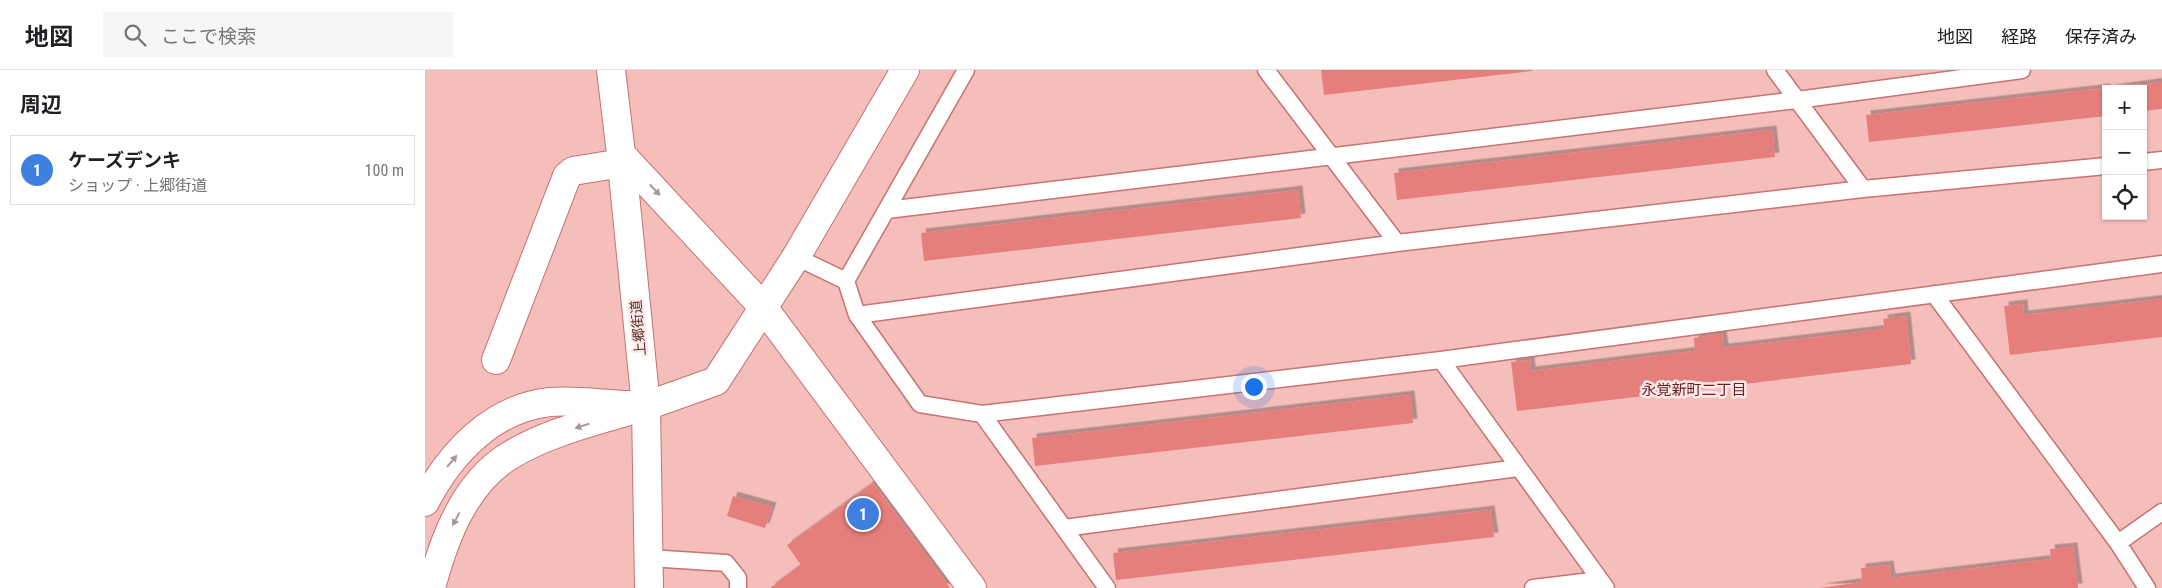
<!DOCTYPE html>
<html lang="ja">
<head>
<meta charset="utf-8">
<style>
	:root { --surface:#fff; --page:#f6f6f6; --text:#202124; --muted:#757577; --line:#e0e0e0; --accent:#2563eb }
	body { margin:0; font-family:"Roboto Condensed","Noto Sans JP",sans-serif; background:var(--page); color:var(--text) }
	.controls { position:absolute; right:15px; top:15px; display:grid; overflow:hidden; border-radius:0px; box-shadow:0 1px 4px #0004 }
	.controls button { width:45px; height:45px; display:grid; place-items:center; padding:0; border:0; border-bottom:1px solid var(--line); background:var(--surface); color:var(--text); font:25px sans-serif }
	.you { position:absolute; left:828px; top:316px; width:18px; height:18px; margin:-12px; border:4px solid #fff; border-radius:50%; background:#1a73e8; box-shadow:0 0 0 8px #1a73e833 }
	.badge { display:grid; place-items:center; width:32px; height:32px; border-radius:50%; background:var(--accent); color:#fff; font-size:16px; font-weight:700 }
	.pin { position:absolute; translate:-50% -50%; border:2px solid #fff; box-shadow:0 1px 5px #0006 }
	.list { margin:0; padding:0; list-style:none }
	h2 { display:flex; justify-content:space-between; align-items:center; height:65px; margin:0; padding:0 20px; font-size:21px }
	h2 small { font-size:16px; font-weight:400; color:var(--muted) }
	.list li { display:grid; grid-template-columns:32px 1fr auto; gap:15px; align-items:center; box-sizing:border-box; height:70px; margin:0 10px 10px; padding:0 10px; border:1px solid var(--line); border-radius:0px }
	.list b { display:block; font-size:19px; white-space:nowrap }
	.list p { margin:0; font-size:16px; white-space:nowrap; color:var(--muted) }
	.list em { font-size:16px; font-style:normal; color:var(--muted) }
	.icon { flex:none; width:28px; height:28px; fill:none; stroke:currentColor; stroke-width:2; stroke-linecap:round; stroke-linejoin:round }
	.map { position:relative; flex:none; width:1737px; height:518px; overflow:hidden }
	header { display:flex; align-items:center; gap:30px; box-sizing:border-box; height:70px; padding:0 25px; background:var(--surface); border-bottom:1px solid var(--line) }
	header strong { font-size:24px }
	nav { display:flex; gap:28px; margin-inline-start:auto; font-size:18px }
	.search { width:350px; height:45px; background:var(--page); display:flex; align-items:center; gap:12px; box-sizing:border-box; padding:0 18px; border-radius:0px; color:var(--muted); font-size:19px }
	main { display:flex }
	aside { flex:1; background:var(--surface) }
	.map>svg:first-child { display:block }
</style>
</head>
<body>
<header>
<strong>地図</strong>
<div class="search"><svg class="icon" aria-label="search" viewBox="0 0 24 24"><circle cx="10" cy="10" r="6"/><path d="M15 15l6 6"/></svg>ここで検索</div>
<nav><a>地図</a><a>経路</a><a>保存済み</a></nav>
</header>
<main>
<aside>
<h2>周辺<small></small></h2>
<ul class="list">
<li><span class="badge" style="background:#3f7fe0">1</span><div><b>ケーズデンキ</b><p>ショップ · 上郷街道</p></div><em>100 m</em></li>
</ul>
</aside>
<div class="map">
<svg width="1737" height="518" viewBox="0 0 1737 518">
	<defs>
		<filter id="shadow"><feDropShadow dx="4.5" dy="-4.5" stdDeviation="0" flood-color="#0004"/></filter>
	</defs>
	<rect width="100%" height="100%" fill="#f5bebb"/>
	<!-- building -->
	<path fill="#e67e7c" filter="url(#shadow)" d="M896 0H1107V1L899 25Z
		M1737 12V39L1718 41V19H1685Z
		M1681 18V46L1444 72 1441 45Z
		M1347 60 1350 87 972 130 969 103Z
		M873 120 876 148 499 191 496 163Z
		M1737 229V267L1585 285 1579 236 1598 234 1599 245Z
		M1481 246 1486 294 1092 341 1086 292 1105 290 1106 301 1270 281 1269 268 1297 264 1299 278 1460 259 1458 249Z
		M985 325 988 353 610 396 607 368Z
		M448 413 525 518H345L376 495 362 475Z
		M308 426 347 437 340 458 302 446Z
		M1065 440 1069 467 691 510 688 483Z
		M1648 477 1653 518H1395L1437 512 1436 498 1464 495 1466 508 1626 489 1625 479Z"/>
	<g fill="none" stroke-linecap="round" stroke-linejoin="round">
		<!-- service casing -->
		<g stroke="#c67371" stroke-width="19">
			<path id="service" d="M541 0 421 211 432 245 972 173 1438 119 1681 96
				M841 0 972 173
				M1350 0 1438 119
				M1718 92 1737 90
				M462 140 1372 30 1597 0
				M371 187 421 211
				M1509 224 1693 473
				M432 245 495 334 557 344 1016 290 1737 194
				M1016 290 1181 518
				M557 344 682 518
				M639 458 1093 398
				M224 488 301 493 313 508V518
				M1108 518 1175 510
				M1722 518 1693 473 1737 442"/>
		</g>
		<!-- minor casing -->
		<g stroke="#c67371" stroke-width="30">
			<path id="minor" d="M196 84 338 237
				M71 290 142 106 148 101 197 93"/>
		</g>
		<!-- tertiary casing -->
		<g stroke="#c67371" stroke-width="30">
			<path id="tertiary" d="M338 237 547 518
				M221 336 291 311 371 187 480 0"/>
		</g>
		<!-- primary casing -->
		<g stroke="#c67371" stroke-width="30">
			<path id="primary" d="M186 0 196 84 221 336 224 518"/>
		</g>
		<!-- motorway casing -->
		<g stroke="#c67371" stroke-width="30">
			<path id="motorway" d="M0 432C25 383 68 338 125 332 149 330 177 334 202 335
				M6 518C19 469 39 414 84 386 124 361 176 350 221 336"/>
		</g>
		<!-- service -->
		<use href="#service" stroke="#fff" stroke-width="16"/>
		<!-- minor -->
		<use href="#minor" stroke="#fff" stroke-width="28"/>
		<!-- tertiary -->
		<use href="#tertiary" stroke="#fff" stroke-width="28"/>
		<!-- primary -->
		<use href="#primary" stroke="#fff" stroke-width="28"/>
		<!-- motorway -->
		<use href="#motorway" stroke="#fff" stroke-width="28"/>
	</g>
	<!-- one-way arrows -->
	<defs><path id="oneway-solid" d="M-6-.8H1V-3.2L6.5 0L1 3.2V.8H-6Z" transform="scale(1.25)"/></defs>
	<g fill="#a89696">
		<use href="#oneway-solid" transform="translate(230 120) rotate(47)"/>
		<use href="#oneway-solid" transform="translate(157 356) rotate(162)"/>
		<use href="#oneway-solid" transform="translate(27 391) rotate(-50)"/>
		<use href="#oneway-solid" transform="translate(31 449) rotate(118)"/>
	</g>
	<g text-anchor="middle" stroke-width="5" stroke-linejoin="round" paint-order="stroke">
		<!-- street labels -->
		<g font-size="14" fill="#522e2d" stroke="#fce9e8">
			<text transform="translate(213 258) rotate(-95)" y="5">上郷街道</text>
		</g>
		<!-- neighbourhood labels -->
		<g font-size="15" fill="#691f22" stroke="#fce9e8">
			<text x="1269" y="325">永覚新町二丁目</text>
		</g>
	</g>
</svg>
<div class="controls">
<button>+</button>
<button>−</button>
<button><svg class="icon" aria-label="locate" viewBox="0 0 24 24"><circle cx="12" cy="12" r="6"/><path d="M12 2v4M12 18v4M2 12h4M18 12h4"/></svg></button>
</div>
<div class="you"></div>
<div class="pin badge" style="left:438px;top:444px;background:#3f7fe0">1</div>
</div>
</main>
</body>
</html>
